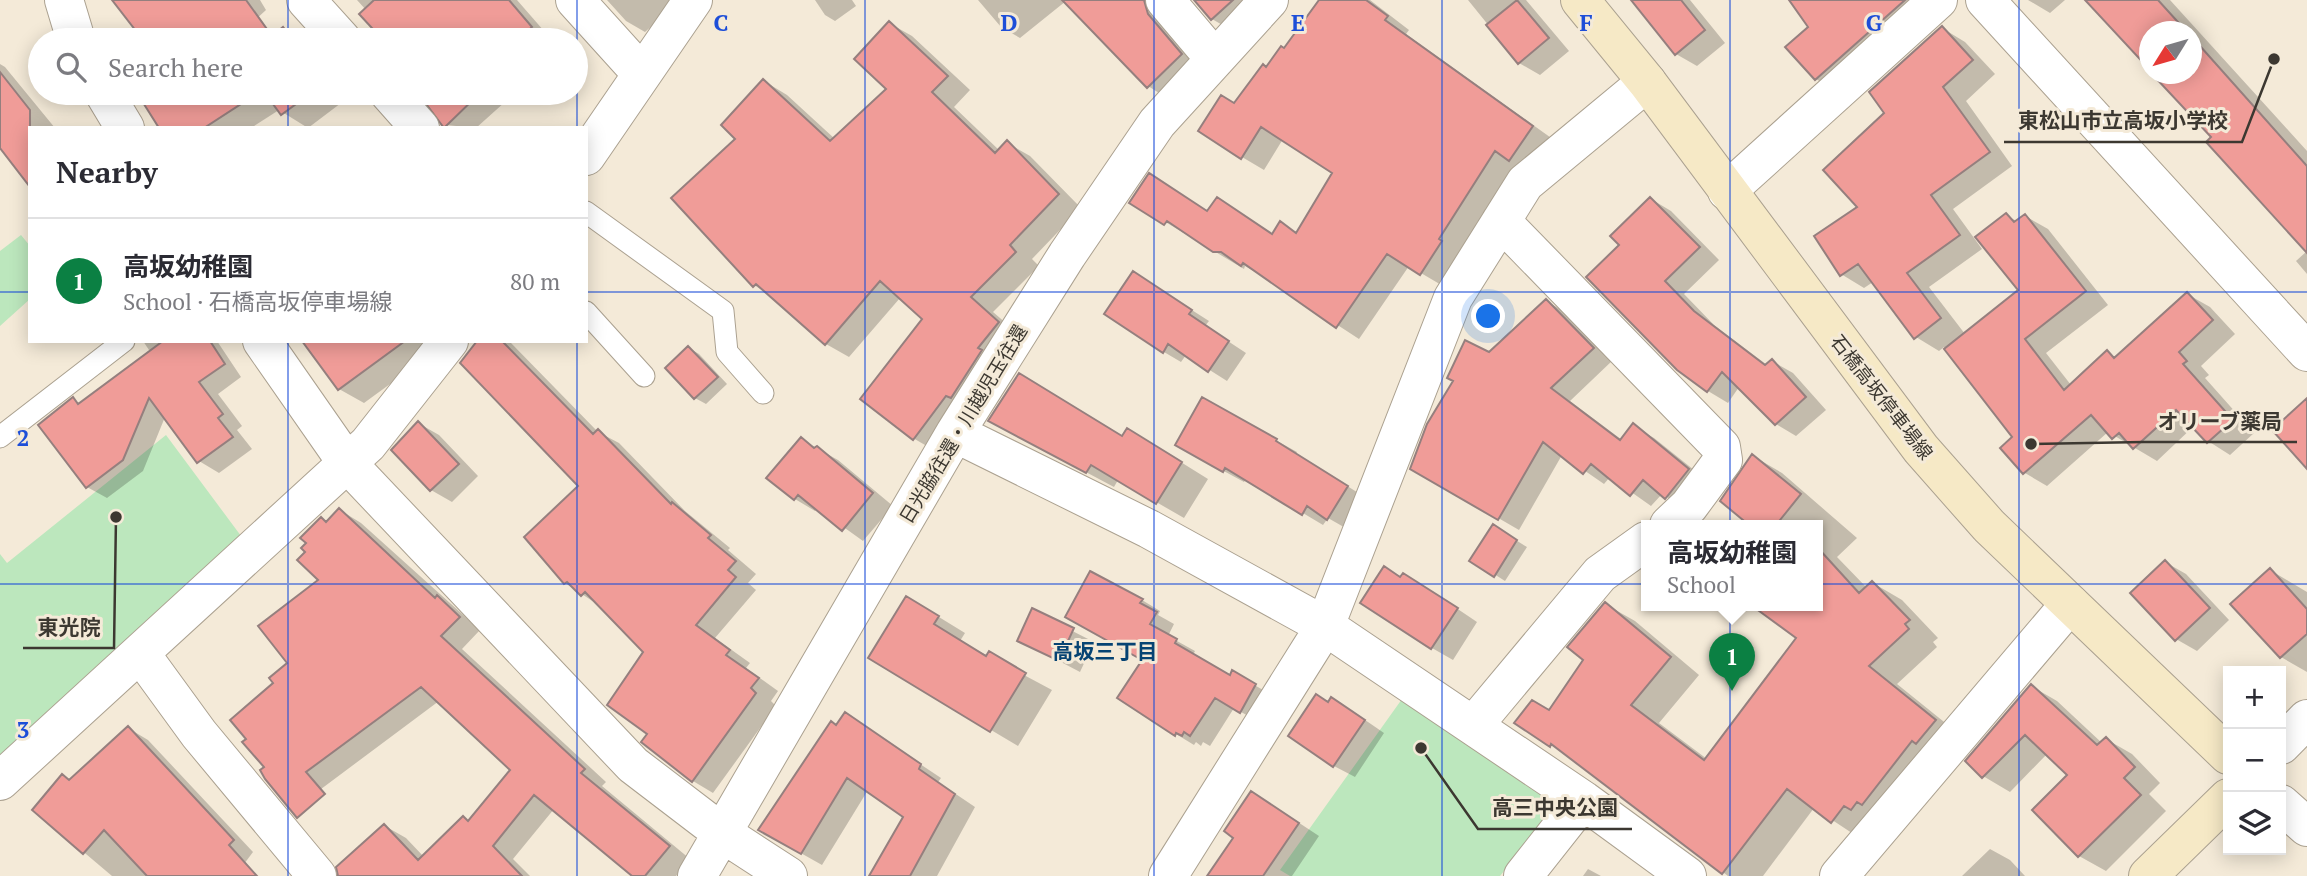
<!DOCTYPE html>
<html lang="en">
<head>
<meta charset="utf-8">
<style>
	:root { --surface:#fff; --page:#f7f7f7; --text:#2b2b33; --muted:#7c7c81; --line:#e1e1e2; --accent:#0b8043 }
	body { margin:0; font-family:"PT Serif","Noto Sans JP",serif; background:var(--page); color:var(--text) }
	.controls { position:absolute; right:21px; bottom:21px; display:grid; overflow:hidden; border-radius:0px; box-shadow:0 4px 18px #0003 }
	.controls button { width:63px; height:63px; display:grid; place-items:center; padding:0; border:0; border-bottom:2px solid var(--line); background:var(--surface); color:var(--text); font:35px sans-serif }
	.compass { position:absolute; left:2139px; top:21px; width:63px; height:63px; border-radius:50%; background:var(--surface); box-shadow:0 4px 18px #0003; rotate:233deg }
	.you { position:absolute; left:1489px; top:317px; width:24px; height:24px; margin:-18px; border:5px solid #fff; border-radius:50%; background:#1a73e8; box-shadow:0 0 0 10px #1a73e833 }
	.badge { display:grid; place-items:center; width:46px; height:46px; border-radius:50%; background:var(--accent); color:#fff; font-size:23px; font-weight:700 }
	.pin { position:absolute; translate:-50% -58px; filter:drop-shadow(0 2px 4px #0008) }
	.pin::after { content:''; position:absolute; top:37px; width:24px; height:21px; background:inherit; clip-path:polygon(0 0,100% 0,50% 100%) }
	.popup { position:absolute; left:1641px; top:520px; width:182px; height:91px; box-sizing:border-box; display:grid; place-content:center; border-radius:0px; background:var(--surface); filter:drop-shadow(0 2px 5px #0005); font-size:23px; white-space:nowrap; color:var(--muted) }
	.popup b { font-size:26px; color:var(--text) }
	.popup::after { content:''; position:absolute; left:50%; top:100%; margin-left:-14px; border:14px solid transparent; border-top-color:var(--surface) }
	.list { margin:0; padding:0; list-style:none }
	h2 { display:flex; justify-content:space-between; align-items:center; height:91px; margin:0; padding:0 28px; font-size:30px }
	h2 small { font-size:23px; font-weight:400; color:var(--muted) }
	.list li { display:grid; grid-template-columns:46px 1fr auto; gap:21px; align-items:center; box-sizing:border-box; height:126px; padding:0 28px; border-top:2px solid var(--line) }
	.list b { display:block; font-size:26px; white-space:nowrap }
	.list p { margin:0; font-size:23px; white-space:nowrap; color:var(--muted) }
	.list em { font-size:23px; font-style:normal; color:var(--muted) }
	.icon { flex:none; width:38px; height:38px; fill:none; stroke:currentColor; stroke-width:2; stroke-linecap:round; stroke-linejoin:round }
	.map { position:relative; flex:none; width:2307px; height:876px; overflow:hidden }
	.search { position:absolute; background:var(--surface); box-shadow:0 4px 18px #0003; left:28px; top:28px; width:560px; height:77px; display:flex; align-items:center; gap:18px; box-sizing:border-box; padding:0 24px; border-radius:38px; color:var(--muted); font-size:26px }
	.panel { position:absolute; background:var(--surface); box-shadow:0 4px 18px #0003; left:28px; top:126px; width:560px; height:217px; border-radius:0px }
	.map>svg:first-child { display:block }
</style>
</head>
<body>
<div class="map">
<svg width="2307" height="876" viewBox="0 0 2307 876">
	<rect width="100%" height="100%" fill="#f4ead8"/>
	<!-- green -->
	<path fill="#bce7bd" d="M21 235 30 246V299L0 326V251Z
		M166 435 247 544 0 770V554L7 563Z
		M1402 699 1550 797 1551 813 1500 876H1290L1280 870Z"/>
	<!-- shadow -->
	<path fill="#0003" d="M115 0H260L266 10 233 40H145Z
		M357 0H517L551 39 385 40 361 14 366 10Z
		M607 0H681L645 32 626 21Z
		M815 0H852L856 6 835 21 825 15Z
		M978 0H1167L1201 66 1167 98 1148 86 1066 1 1020 38 1001 27Z
		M1194 0H1259L1231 30 1212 19Z
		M1321 0H1370L1409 30 1406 34 1554 140 1532 172 1517 164 1460 253 1443 286 1409 266 1359 339 1264 277 1245 266 1244 269 1132 202 1172 188 1209 212 1217 199 1273 235 1281 224 1298 234 1334 173 1283 139 1264 170 1242 157 1235 105 1285 50Z
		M1468 0H1526L1569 51 1540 75 1519 63Z
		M1635 0H1690L1725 43 1697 66 1676 54Z
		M1841 0H1924L1836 91 1816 79Z
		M2028 0H2065L2050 13Z
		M2092 0H2170L2307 151V250L2213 137 2155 74H2192V32H2150Z
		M889 23 912 36 970 90 954 107 1000 151 1007 143 1030 156 1081 208 1032 259 1039 266 993 312 1021 336 937 452 913 438 924 319 900 298 849 357 826 344 771 296 754 285 738 139 764 81 787 95 835 139 889 89Z
		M1942 28 1965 42 1995 74 1966 101 2012 166 1953 209 1982 249 1929 287 1965 334 2020 291 2006 215 2018 222 2025 216 2048 229 2108 305 2046 353 2071 385 2107 353 2117 358 2187 294 2210 307 2235 334 2201 366 2209 375 2205 378 2254 433 2230 455 2208 441 2194 426 2157 461 2108 432 2047 486 2025 473 2002 448 2014 437 1944 347 1939 351 1916 337 1873 282 1864 288 1841 274 1886 114Z
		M284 29 303 40H268Z
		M0 64 5 67 55 128H30L0 145Z
		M197 93H345L349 97 308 128 279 110 251 128H161L158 122Z
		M419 93H515L476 128 446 125Z
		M1651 199 1671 211 1719 260 1684 294 1714 325 1767 365 1772 361 1793 373 1826 410 1796 436 1776 424 1739 387 1728 403 1708 391 1621 245Z
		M2307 251V274L2296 261Z
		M1151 284 1209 321 1205 326 1246 353 1227 381 1186 355 1181 362 1164 352Z
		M1546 301 1567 313 1613 360 1570 401 1622 440 1633 426 1654 438 1709 482 1687 509 1662 494 1651 506 1610 477 1604 484 1562 455 1519 530 1412 468 1490 354Z
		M143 341H217L241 377 218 394 242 426 237 430 252 449 219 473 199 461 165 417 143 471 107 498 87 487 73 399 80 404 151 353Z
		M304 341H449L364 403 339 389Z
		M481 341 511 343 598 432 619 443 685 511 730 548 728 550 756 574 748 583 756 590 715 638 750 663 746 668 778 691 771 701 776 706 713 793 693 781 644 742 650 734 646 652 600 606 565 583 581 486Z
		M689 348 699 354 727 384 706 404 695 398 668 368Z
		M1202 399 1297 452 1296 454 1368 499 1349 530 1328 518 1323 525 1246 479 1244 482 1198 457Z
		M418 423 439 435 478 476 452 502 431 490Z
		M1018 436 1123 438 1155 446 1208 479 1184 518 1118 480 1114 487Z
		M802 440 838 460 893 506 863 541 817 508 815 511 795 499Z
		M1753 456 1782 473 1857 538 1837 557 1867 588 1873 583 1902 600 1938 638 1933 642 1937 647 1897 684 1964 738 1861 839 1814 808 1763 876H1728L1572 757 1517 723 1550 712 1585 660 1605 604 1635 621 1699 675 1659 723 1707 759 1799 638 1818 605V525H1752Z
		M340 510 361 523 480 630 462 649 606 782 602 786 690 859 676 876H634L554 809 513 859 530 876H350L385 826 406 838 424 857 463 818 469 821 512 770 439 701 309 798 276 683 289 663 320 580 327 523Z
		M1503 532 1527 547 1505 581 1472 560Z
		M2165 562 2186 574 2229 620 2197 651 2176 639Z
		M2270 570 2307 592V672L2281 657Z
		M1402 578 1425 587 1477 622 1453 660 1432 648Z
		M1142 600 1160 611 1158 615 1174 624 1168 636 1195 651 1193 655 1230 677 1233 673 1274 696 1259 722 1234 708 1210 746 1203 742 1201 746 1196 742 1194 745 1176 734 1145 659 1086 627Z
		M1033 611 1094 642 1080 672 1019 640Z
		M934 614 965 633 960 641 1052 690 1018 746 870 658Z
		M2031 686 2057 701 2102 743 2106 739 2132 754 2160 783 2149 794 2166 811 2106 871 2079 856 2034 810 2069 775 2047 754 2010 792 1983 776Z
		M1329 703 1352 711 1384 733 1355 777 1334 766Z
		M845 714 941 778 938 782 975 807 937 876H871L906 816 868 790 822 865 760 830Z
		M128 728 148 740 253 852 235 876H112L34 810Z
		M1272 805 1319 836 1292 876H1213Z
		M1990 849 2010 860 2025 876H1962Z
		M1588 869 1601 876H1583Z"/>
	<!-- building -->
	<path fill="#f09c98" stroke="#957f7e" stroke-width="2" d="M112 0H246L272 36 283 27 293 40H143Z
		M374 0H509L532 27 523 35 527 40H383L359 14Z
		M1062 0H1144L1148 14 1182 54 1147 88Z
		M1194 0H1233L1211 20Z
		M1319 0H1366L1388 16 1385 20 1533 126 1509 161 1495 151 1439 239 1442 241 1420 275 1387 254 1336 328 1243 263 1241 266 1221 252H1213L1167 221 1164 225 1129 203 1149 173 1207 211 1217 197 1272 234 1280 221 1296 233 1332 173 1261 127 1241 159 1198 131 1221 95 1234 103 1263 64 1266 67 1281 46 1284 48Z
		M1517 0 1549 38 1518 64 1486 25Z
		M1631 0H1681L1705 30 1675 55Z
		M1789 0H1905L1815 80 1785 47 1808 27Z
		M2085 0H2158L2187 32H2150V70Z
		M889 21 948 76 932 92 995 153 1007 140 1059 194 1010 245 1016 252 971 297 999 322 978 348 982 350 951 398 946 396 913 440 860 399 922 319 880 281 825 345 756 284 753 287 671 198 735 139 721 125 763 79 830 141 886 89 854 59Z
		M1942 26 1973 60 1943 87 1990 152 1931 195 1960 235 1907 273 1941 318 1914 339 1858 264 1840 276 1814 236 1857 207 1823 170 1884 113 1869 92Z
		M2192 37 2307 166V253L2206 142 2211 137 2152 74H2192Z
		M0 72 30 110V187L0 148Z
		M137 93H258L204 128H159Z
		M265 93H311L281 115Z
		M418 93H480L444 128Z
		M1650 197 1700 247 1665 281 1694 311 1765 365 1772 359 1806 397 1775 425 1722 372 1707 392 1677 370 1586 277 1619 245 1610 236Z
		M2006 213 2014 222 2025 214 2086 291 2025 339 2064 390 2107 350 2114 358 2187 292 2213 320 2179 352 2187 361 2183 364 2233 420 2207 443 2176 410 2133 449 2119 433 2112 439 2091 415 2023 474 2000 448 2012 437 1944 349 2018 290 1975 237Z
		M1133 271 1192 310 1189 314 1229 341 1208 372 1168 344 1163 353 1104 314Z
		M1546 299 1594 348 1551 388 1620 440 1633 423 1689 469 1665 499 1643 480 1630 496 1591 464 1583 474 1543 442 1498 520 1410 469 1427 424 1453 381 1447 378 1465 340 1489 352Z
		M163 341H210L225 364 199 382 223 414 218 418 233 437 197 463 149 398 123 460 86 488 38 425 73 397 78 404Z
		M302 341H405L338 390Z
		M477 341H502L593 434 598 429 671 504 672 502 711 535 708 538 736 561 728 570 736 577 696 625 730 650 726 655 759 678 751 688 756 693 692 782 641 742 647 734 607 705 643 652 585 592 581 596 567 582 564 584 524 537 578 486 460 363Z
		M688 346 718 377 694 399 665 368Z
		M1019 373 1122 436 1127 428 1182 462 1156 504 1091 465 1086 473 988 421Z
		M1202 397 1277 439 1276 441 1348 486 1327 520 1307 506 1302 515 1225 468 1223 472 1175 445Z
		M2307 398V469L2272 430Z
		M418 421 459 464 430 491 391 450Z
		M801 437 814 448 817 446 873 493 842 531 798 495 794 500 766 478Z
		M1752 454 1801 494 1776 525H1749L1720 501Z
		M339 508 435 598 437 595 460 617 441 636 585 769 581 773 670 846 645 876H632L534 795 493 846 522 876H338L336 867 384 824 418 860 463 816 468 821 510 770 421 687 306 772 325 794 297 818 265 779 260 770 264 767 242 742 246 739 230 720 273 683 269 678 287 663 258 626 318 580 297 560 305 552 301 548 306 543 300 538 321 517 326 522Z
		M1493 524 1517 540 1494 577 1469 561Z
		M1818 548 1859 593 1872 581 1910 620 1905 624 1909 629 1869 666 1936 720 1916 744 1912 741 1862 805 1857 802 1851 810 1844 806 1831 823 1787 789 1722 874 1551 744 1550 747 1514 723 1532 700 1549 710 1583 660 1567 647 1605 602 1671 657 1631 705 1704 760 1796 638 1751 605H1818Z
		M2165 560 2210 608 2175 641 2130 593Z
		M1384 566 1400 577 1403 573 1458 608 1431 649 1360 603Z
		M2270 568 2307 609V634L2280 658 2230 604Z
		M1090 571 1143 599 1140 603 1157 612 1150 624 1177 639 1175 643 1230 675 1232 670 1256 684 1240 713 1215 698 1190 736 1184 732 1182 736 1176 733 1175 736 1117 698 1142 660 1065 617Z
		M906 596 939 616 934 624 986 656 989 651 1026 673 990 732 868 658Z
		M1032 608 1074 628 1059 661 1017 641Z
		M2031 684 2097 745 2106 737 2135 767 2124 778 2141 795 2078 857 2032 810 2067 775 2025 735 1982 778 1965 761Z
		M1316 694 1328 702 1331 697 1365 720 1333 767 1288 736Z
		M845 712 921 764 919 769 955 794 910 876H869L903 817 847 778 801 854 758 830 831 721 836 725Z
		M128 726 234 840 229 845 257 876H147L104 830 83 854 32 810 62 774 69 780Z
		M1251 791 1299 823 1263 876H1207L1233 838 1224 831Z"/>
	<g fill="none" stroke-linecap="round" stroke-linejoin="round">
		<!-- service casing -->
		<g stroke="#aba190" stroke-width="23">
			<path id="service" d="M586 212 723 311 727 352 763 393
				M586 312 644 376
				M0 437 124 341"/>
		</g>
		<!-- minor casing -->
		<g stroke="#aba190" stroke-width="40">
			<path id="minor" d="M64 0 76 40
				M306 0 342 40
				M575 0 641 73
				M1165 0 1214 58
				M1985 0 2307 352
				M104 93 125 128
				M389 93 420 128
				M586 156 693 0
				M1727 191 1938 0
				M1501 221 1721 447 1723 460 1689 506 1669 525
				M262 341 347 463 633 765 722 833 788 876
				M955 433 1149 529 1325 626 1583 800 1687 876
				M140 653 199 734 317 876
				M1473 726 1600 574 1646 541
				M0 781 368 444 449 341
				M697 876 955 433 1067 255 1157 123 1269 0
				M1168 876 1325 626 1453 298 1525 183 1647 82
				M1523 876 1583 800
				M1839 876 2070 604"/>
		</g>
		<!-- tertiary casing -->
		<g stroke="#aba190" stroke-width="40">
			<path id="tertiary" d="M2281 745 2307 719
				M2281 804 2307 827"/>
		</g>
		<!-- secondary casing -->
		<g stroke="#aba190" stroke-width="40">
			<path id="secondary" d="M1580 0 1647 82 1921 449 1989 526 2228 755
				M2148 876 2228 798"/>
		</g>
		<!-- service -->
		<use href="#service" stroke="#fff" stroke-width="21"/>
		<!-- minor -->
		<use href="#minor" stroke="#fff" stroke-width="38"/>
		<!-- tertiary -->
		<use href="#tertiary" stroke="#fff" stroke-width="38"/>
		<!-- secondary -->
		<use href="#secondary" stroke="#f6e9c6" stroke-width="38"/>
	</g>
	<!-- grid -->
	<path fill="none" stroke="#1d4ed8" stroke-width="2" stroke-opacity="0.55" d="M288 0V40M577 0V128M865 0V876M1154 0V876M1442 0V876M1730 0V876M2019 0V876M288 93V128M0 292H30M586 292H2307M288 341V876M577 341V876M0 584H2307"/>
	<g text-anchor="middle" stroke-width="6" stroke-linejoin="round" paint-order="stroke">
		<!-- street labels -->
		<g font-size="19" fill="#3c3831" stroke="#f4ead8">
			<text transform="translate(1882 397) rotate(52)" y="7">石橋高坂停車場線</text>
			<text transform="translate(963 424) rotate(-59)" y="7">日光脇往還・川越児玉往還</text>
		</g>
		<!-- neighbourhood labels -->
		<g font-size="21" font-weight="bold" fill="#064373" stroke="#f4ead8">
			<text x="1105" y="659">高坂三丁目</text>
		</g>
	</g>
	<g font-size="23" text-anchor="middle" font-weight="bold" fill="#1d4ed8" stroke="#f4ead8" stroke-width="6" stroke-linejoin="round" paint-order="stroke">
		<text x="721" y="31">C</text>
		<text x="1009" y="31">D</text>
		<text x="1298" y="31">E</text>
		<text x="1586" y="31">F</text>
		<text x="1874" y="31">G</text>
		<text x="23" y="446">2</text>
		<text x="23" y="738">3</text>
	</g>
	<!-- callouts -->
	<path fill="none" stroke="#3c3831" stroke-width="2.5" d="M2274 59L2242 142H2004M2031 444L2143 442H2297M116 517L114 648H23M1421 748L1478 829H1632"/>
	<g fill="#3c3831" stroke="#f4ead8" stroke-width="2.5">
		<circle cx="2274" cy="59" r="7"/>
		<circle cx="2031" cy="444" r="7"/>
		<circle cx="116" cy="517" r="7"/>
		<circle cx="1421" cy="748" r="7"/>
	</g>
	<g font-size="21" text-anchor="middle" font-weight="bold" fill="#3c3831" stroke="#f4ead8" stroke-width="6" stroke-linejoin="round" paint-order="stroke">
		<text x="2123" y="128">東松山市立高坂小学校</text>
		<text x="2220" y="429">オリーブ薬局</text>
		<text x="69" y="635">東光院</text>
		<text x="1555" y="815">高三中央公園</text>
	</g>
</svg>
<div class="controls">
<button>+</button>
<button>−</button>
<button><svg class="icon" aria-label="layers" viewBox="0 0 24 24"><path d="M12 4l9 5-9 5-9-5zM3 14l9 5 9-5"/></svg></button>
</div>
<svg class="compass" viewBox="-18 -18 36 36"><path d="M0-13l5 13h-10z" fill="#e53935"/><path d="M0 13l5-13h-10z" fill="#7c7c81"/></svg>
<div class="you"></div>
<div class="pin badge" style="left:1732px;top:691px">1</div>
<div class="popup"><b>高坂幼稚園</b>School</div>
<div class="search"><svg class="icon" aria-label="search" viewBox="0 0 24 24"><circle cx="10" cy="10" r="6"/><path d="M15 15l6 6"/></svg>Search here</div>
<section class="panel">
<h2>Nearby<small></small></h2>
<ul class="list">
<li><span class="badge">1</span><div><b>高坂幼稚園</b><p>School · 石橋高坂停車場線</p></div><em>80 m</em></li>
</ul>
</section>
</div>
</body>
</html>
